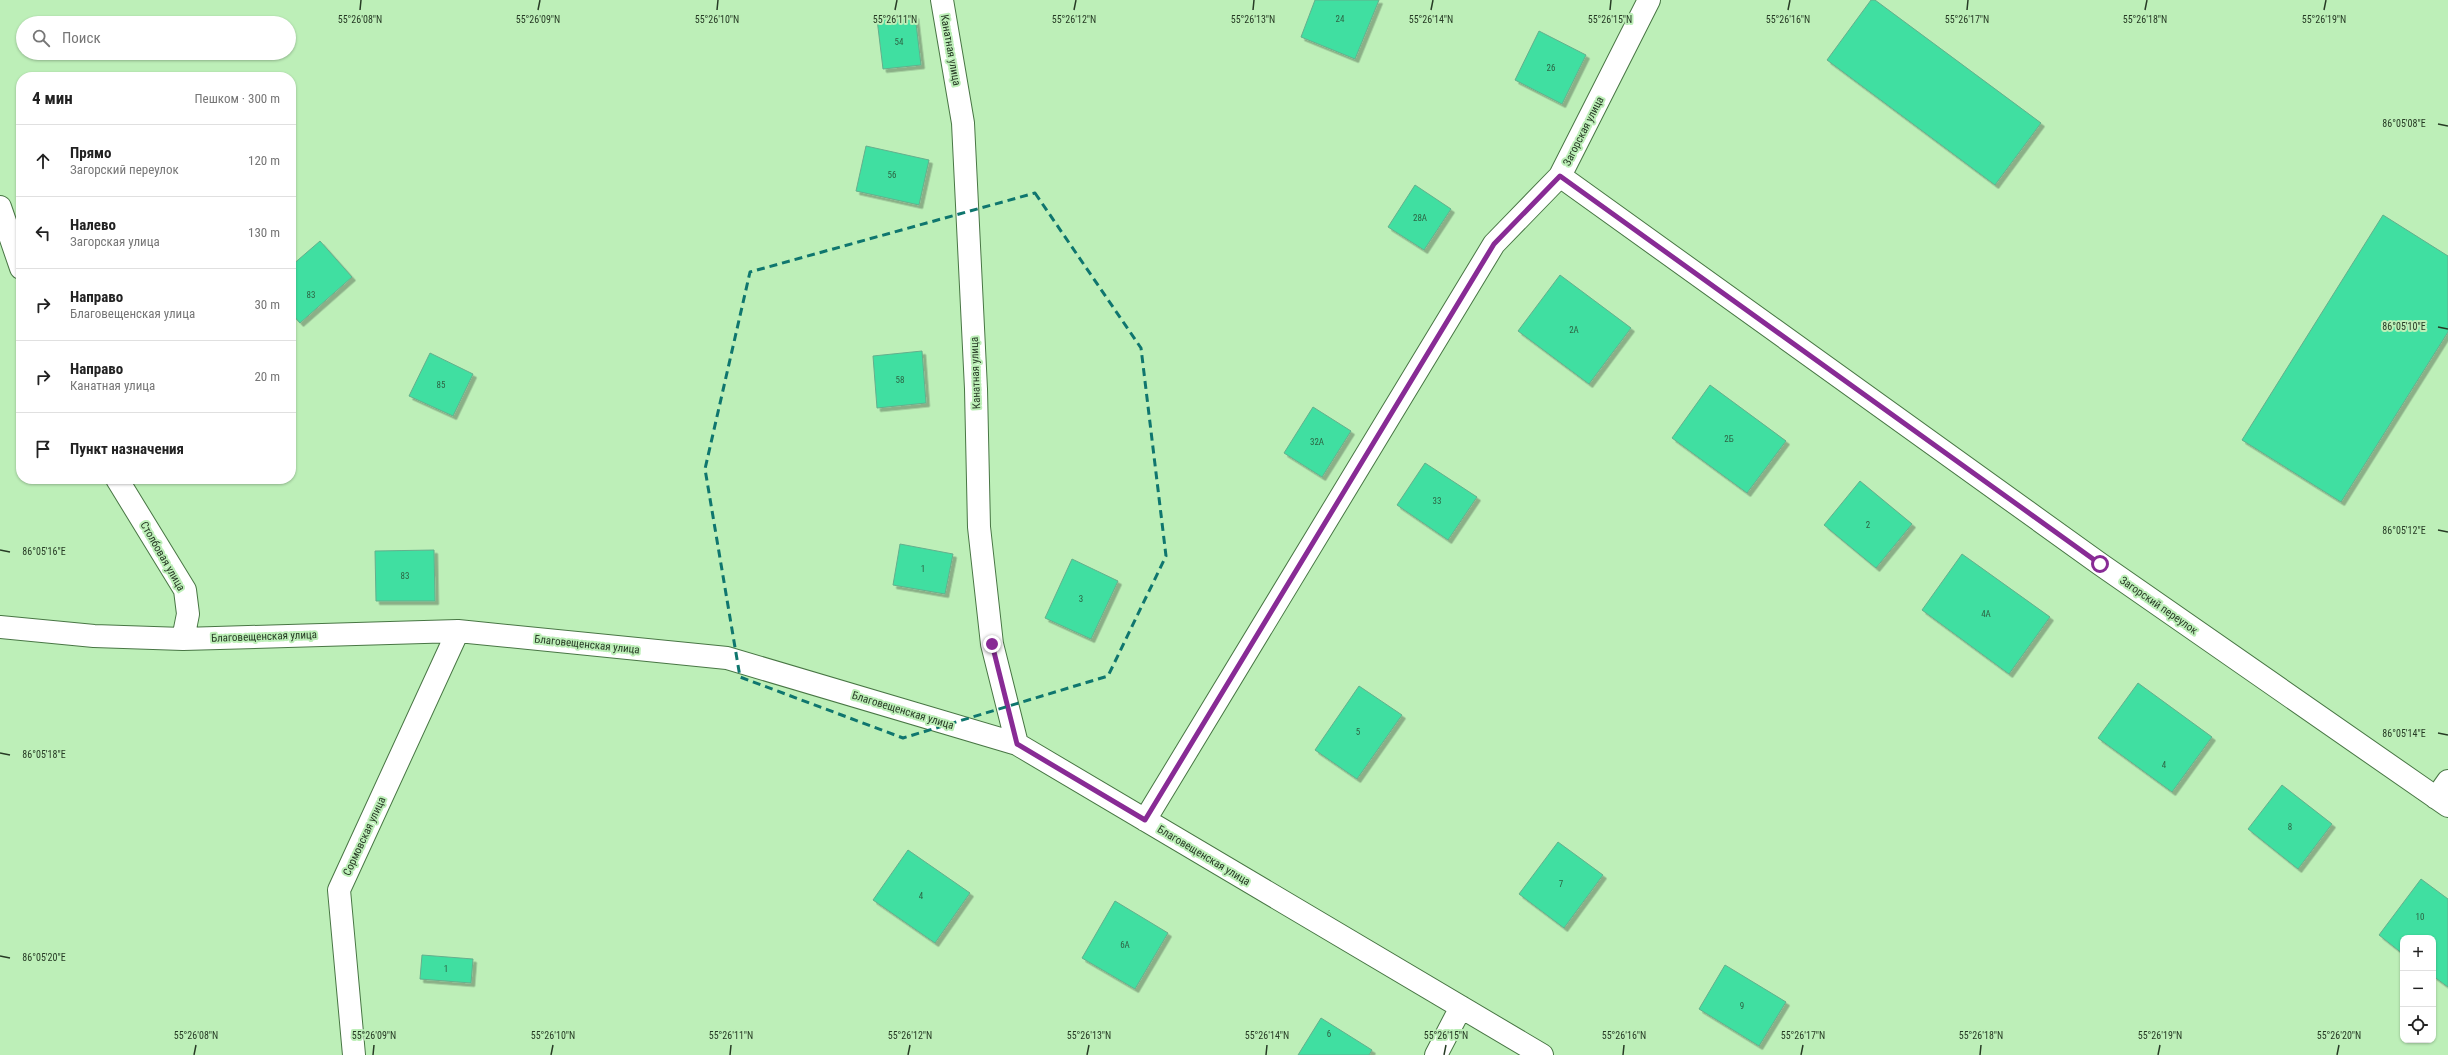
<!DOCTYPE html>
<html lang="ru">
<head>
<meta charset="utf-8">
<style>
	:root { --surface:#fff; --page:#f6f6f6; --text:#222; --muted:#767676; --line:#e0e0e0 }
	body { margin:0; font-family:"Roboto Condensed",sans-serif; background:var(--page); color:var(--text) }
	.controls { position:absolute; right:12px; bottom:12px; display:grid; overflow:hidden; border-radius:8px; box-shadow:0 1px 3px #0004 }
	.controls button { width:36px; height:36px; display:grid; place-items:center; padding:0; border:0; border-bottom:1px solid var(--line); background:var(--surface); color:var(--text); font:20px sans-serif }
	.stop { position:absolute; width:12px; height:12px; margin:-9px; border:3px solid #882b95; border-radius:50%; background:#fff }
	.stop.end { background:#882b95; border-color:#fff; box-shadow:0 1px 4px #0008 }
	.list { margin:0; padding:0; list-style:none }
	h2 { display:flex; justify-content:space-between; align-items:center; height:52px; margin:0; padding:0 16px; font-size:17px }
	h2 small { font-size:13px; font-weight:400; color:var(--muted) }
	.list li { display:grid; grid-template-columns:26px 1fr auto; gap:12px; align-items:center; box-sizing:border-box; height:72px; padding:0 16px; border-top:1px solid var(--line) }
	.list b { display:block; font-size:15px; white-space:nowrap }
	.list p { margin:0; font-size:13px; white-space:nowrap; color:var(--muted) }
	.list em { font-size:13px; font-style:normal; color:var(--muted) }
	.icon { flex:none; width:22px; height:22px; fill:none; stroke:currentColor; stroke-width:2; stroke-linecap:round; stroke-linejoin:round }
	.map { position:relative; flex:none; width:2448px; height:1055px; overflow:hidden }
	.search { position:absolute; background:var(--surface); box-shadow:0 1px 3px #0004; left:16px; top:16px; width:280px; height:44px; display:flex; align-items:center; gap:10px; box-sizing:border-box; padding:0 14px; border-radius:22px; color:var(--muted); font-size:15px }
	.panel { position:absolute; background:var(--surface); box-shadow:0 1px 3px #0004; left:16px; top:72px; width:280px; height:412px; border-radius:16px }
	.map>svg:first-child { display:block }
</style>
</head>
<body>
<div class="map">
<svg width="2448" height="1055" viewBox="0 0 2448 1055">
	<defs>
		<filter id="shadow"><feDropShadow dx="3.5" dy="3.5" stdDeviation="0" flood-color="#0004"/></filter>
	</defs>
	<rect width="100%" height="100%" fill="#bdefb8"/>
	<!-- building -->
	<path fill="#3fdfa1" stroke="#65af8c" filter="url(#shadow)" d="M1315 0H1379L1355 59 1301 37Z
		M1871 0H1875L2041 123 1995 185 1827 60Z
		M915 15 921 65 883 69 877 19Z
		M1539 31 1586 55 1562 104 1515 80Z
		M866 146 929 160 919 205 856 191Z
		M1415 185 1451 209 1424 250 1388 227Z
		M2383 215 2448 256V332L2341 502 2242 440Z
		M320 241 352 277 300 323 291 313V266Z
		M1560 275 1631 328 1589 384 1518 331Z
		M922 351 926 403 877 408 873 356Z
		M430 353 473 374 453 416 409 396Z
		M1710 385 1786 441 1747 493 1672 438Z
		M1313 407 1351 431 1322 477 1284 453Z
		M1425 463 1477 497 1448 540 1397 505Z
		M1860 481 1912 524 1876 568 1824 525Z
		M900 544 953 554 945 594 893 585Z
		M434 550 435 601H376L375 551Z
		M1962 554 2050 617 2009 674 1922 610Z
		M1072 559 1118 581 1091 639 1045 618Z
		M2138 683 2212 737 2172 792 2098 738Z
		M1359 686 1402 715 1357 779 1315 750Z
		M2282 785 2332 824 2298 869 2248 829Z
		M1558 842 1603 875 1564 928 1519 894Z
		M908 850 970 893 935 943 873 900Z
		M2421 879 2448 899V987L2433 976V938H2403V954L2379 935Z
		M1115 901 1168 933 1135 989 1082 958Z
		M422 955 473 959 471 983 420 979Z
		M1725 965 1786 1002 1759 1046 1699 1009Z
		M1321 1018 1372 1050 1369 1055H1298Z"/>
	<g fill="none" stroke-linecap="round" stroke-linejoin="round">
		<!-- minor casing -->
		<g stroke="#487644" stroke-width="24">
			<path id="minor" d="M942 0 963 123 976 389 979 527 992 644 1017 744
				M1560 176 2100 564 2448 806
				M0 207 21 268
				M117 479 185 590 188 614 183 639
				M0 627 94 636 183 639 458 631 727 658 1017 744 1542 1055
				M2436 798 2448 781
				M1145 820 1494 244 1560 176 1649 0
				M354 1055 339 890 458 631
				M1436 1055 1461 1007"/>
		</g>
		<!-- minor -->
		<use href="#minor" stroke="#fff" stroke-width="22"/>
	</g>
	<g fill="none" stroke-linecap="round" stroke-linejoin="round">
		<!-- route -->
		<path stroke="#882b95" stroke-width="5" d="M992 644 1017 744 1145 820 1494 244 1560 176 2100 564"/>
	</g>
	<!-- marked area -->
	<path fill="none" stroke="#0f766e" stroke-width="3" stroke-dasharray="8 5" stroke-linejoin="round" d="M1035 193 1141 348 1166 556 1108 676 903 738 740 677 705 469 750 272Z"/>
	<!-- ticks -->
	<path fill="none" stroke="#273b25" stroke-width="1.5" d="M360 10 361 0M538 10 540 0M717 10 718 0M895 10 897 0M1074 10 1076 0M1253 10 1254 0M1431 10 1433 0M1610 10 1611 0M1788 10 1790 0M1967 10 1968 0M2145 10 2147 0M2324 10 2326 0M2438 124 2448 126M2438 327 2448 329M2438 530 2448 532M0 550 10 552M2438 733 2448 735M0 753 10 755M0 956 10 958M194 1055 196 1045M373 1055 374 1045M551 1055 553 1045M730 1055 731 1045M908 1055 910 1045M1087 1055 1089 1045M1266 1055 1267 1045M1444 1055 1446 1045M1623 1055 1624 1045M1801 1055 1803 1045M1980 1055 1981 1045M2158 1055 2160 1045M2337 1055 2339 1045"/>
	<g text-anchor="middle" stroke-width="4" stroke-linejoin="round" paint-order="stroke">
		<!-- number labels -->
		<g font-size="9" fill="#2d6444">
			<text x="1340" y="22">24</text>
			<text x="899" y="45">54</text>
			<text x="1551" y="71">26</text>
			<text x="892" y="178">56</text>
			<text x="1420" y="221">28А</text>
			<text x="311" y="298">83</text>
			<text x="1574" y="333">2А</text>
			<text x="900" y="383">58</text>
			<text x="441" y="388">85</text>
			<text x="1729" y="442">2Б</text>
			<text x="1317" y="445">32А</text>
			<text x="1437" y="504">33</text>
			<text x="1868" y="528">2</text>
			<text x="923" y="572">1</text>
			<text x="405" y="579">83</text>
			<text x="1081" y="602">3</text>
			<text x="1986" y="617">4А</text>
			<text x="1358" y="735">5</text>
			<text x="2164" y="768">4</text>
			<text x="2290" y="830">8</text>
			<text x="1561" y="887">7</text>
			<text x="921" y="899">4</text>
			<text x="2420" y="920">10</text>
			<text x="1125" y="948">6А</text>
			<text x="446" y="972">1</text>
			<text x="1742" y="1009">9</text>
			<text x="1329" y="1037">6</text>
		</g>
		<!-- street labels -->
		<g font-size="11" fill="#273b25" stroke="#bdefb8">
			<text transform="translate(951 50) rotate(80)" y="4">Канатная улица</text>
			<text transform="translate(1583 131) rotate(-63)" y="4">Загорская улица</text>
			<text transform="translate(975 373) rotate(-92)" y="4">Канатная улица</text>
			<text transform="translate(163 556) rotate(60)" y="4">Столбовая улица</text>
			<text transform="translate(2159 605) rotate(35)" y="4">Загорский переулок</text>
			<text transform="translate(264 636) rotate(-2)" y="4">Благовещенская улица</text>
			<text transform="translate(587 644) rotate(6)" y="4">Благовещенская улица</text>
			<text transform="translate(903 710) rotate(17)" y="4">Благовещенская улица</text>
			<text transform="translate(364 836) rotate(-65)" y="4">Сормовская улица</text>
			<text transform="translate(1204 855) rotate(31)" y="4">Благовещенская улица</text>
		</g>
	</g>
	<g font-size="10" text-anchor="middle" fill="#273b25" stroke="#bdefb8" stroke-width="4" stroke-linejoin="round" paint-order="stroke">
		<text x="360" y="23">55°26'08"N</text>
		<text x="538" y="23">55°26'09"N</text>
		<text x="717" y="23">55°26'10"N</text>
		<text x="895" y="23">55°26'11"N</text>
		<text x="1074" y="23">55°26'12"N</text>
		<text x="1253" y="23">55°26'13"N</text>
		<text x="1431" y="23">55°26'14"N</text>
		<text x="1610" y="23">55°26'15"N</text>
		<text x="1788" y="23">55°26'16"N</text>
		<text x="1967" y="23">55°26'17"N</text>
		<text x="2145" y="23">55°26'18"N</text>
		<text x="2324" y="23">55°26'19"N</text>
		<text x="2404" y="127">86°05'08"E</text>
		<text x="2404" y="330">86°05'10"E</text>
		<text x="2404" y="534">86°05'12"E</text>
		<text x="44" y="555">86°05'16"E</text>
		<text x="2404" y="737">86°05'14"E</text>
		<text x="44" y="758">86°05'18"E</text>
		<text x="44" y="961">86°05'20"E</text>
		<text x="196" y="1039">55°26'08"N</text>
		<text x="374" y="1039">55°26'09"N</text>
		<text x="553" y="1039">55°26'10"N</text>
		<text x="731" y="1039">55°26'11"N</text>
		<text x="910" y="1039">55°26'12"N</text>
		<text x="1089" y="1039">55°26'13"N</text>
		<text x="1267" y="1039">55°26'14"N</text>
		<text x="1446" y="1039">55°26'15"N</text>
		<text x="1624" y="1039">55°26'16"N</text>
		<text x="1803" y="1039">55°26'17"N</text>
		<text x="1981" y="1039">55°26'18"N</text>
		<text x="2160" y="1039">55°26'19"N</text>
		<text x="2339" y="1039">55°26'20"N</text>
	</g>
</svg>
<div class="controls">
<button>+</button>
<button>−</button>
<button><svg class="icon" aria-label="locate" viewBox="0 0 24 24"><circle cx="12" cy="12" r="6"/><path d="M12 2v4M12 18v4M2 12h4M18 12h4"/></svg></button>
</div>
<div class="stop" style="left:2100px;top:564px"></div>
<div class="stop end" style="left:992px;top:644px"></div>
<div class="search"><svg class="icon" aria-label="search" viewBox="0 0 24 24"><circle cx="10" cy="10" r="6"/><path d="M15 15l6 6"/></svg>Поиск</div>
<section class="panel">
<h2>4 мин<small>Пешком · 300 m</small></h2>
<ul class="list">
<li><svg class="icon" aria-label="ahead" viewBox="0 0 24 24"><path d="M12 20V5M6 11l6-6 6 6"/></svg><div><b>Прямо</b><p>Загорский переулок</p></div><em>120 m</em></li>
<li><svg class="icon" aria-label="left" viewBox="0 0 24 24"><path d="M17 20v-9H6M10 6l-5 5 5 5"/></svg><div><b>Налево</b><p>Загорская улица</p></div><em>130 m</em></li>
<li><svg class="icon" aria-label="right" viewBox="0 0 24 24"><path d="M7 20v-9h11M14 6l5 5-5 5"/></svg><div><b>Направо</b><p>Благовещенская улица</p></div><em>30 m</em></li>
<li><svg class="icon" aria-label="right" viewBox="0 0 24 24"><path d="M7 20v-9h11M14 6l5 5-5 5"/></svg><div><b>Направо</b><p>Канатная улица</p></div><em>20 m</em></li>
<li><svg class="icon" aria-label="arrive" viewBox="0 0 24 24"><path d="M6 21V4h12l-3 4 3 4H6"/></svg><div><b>Пункт назначения</b></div></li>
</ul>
</section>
</div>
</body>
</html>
